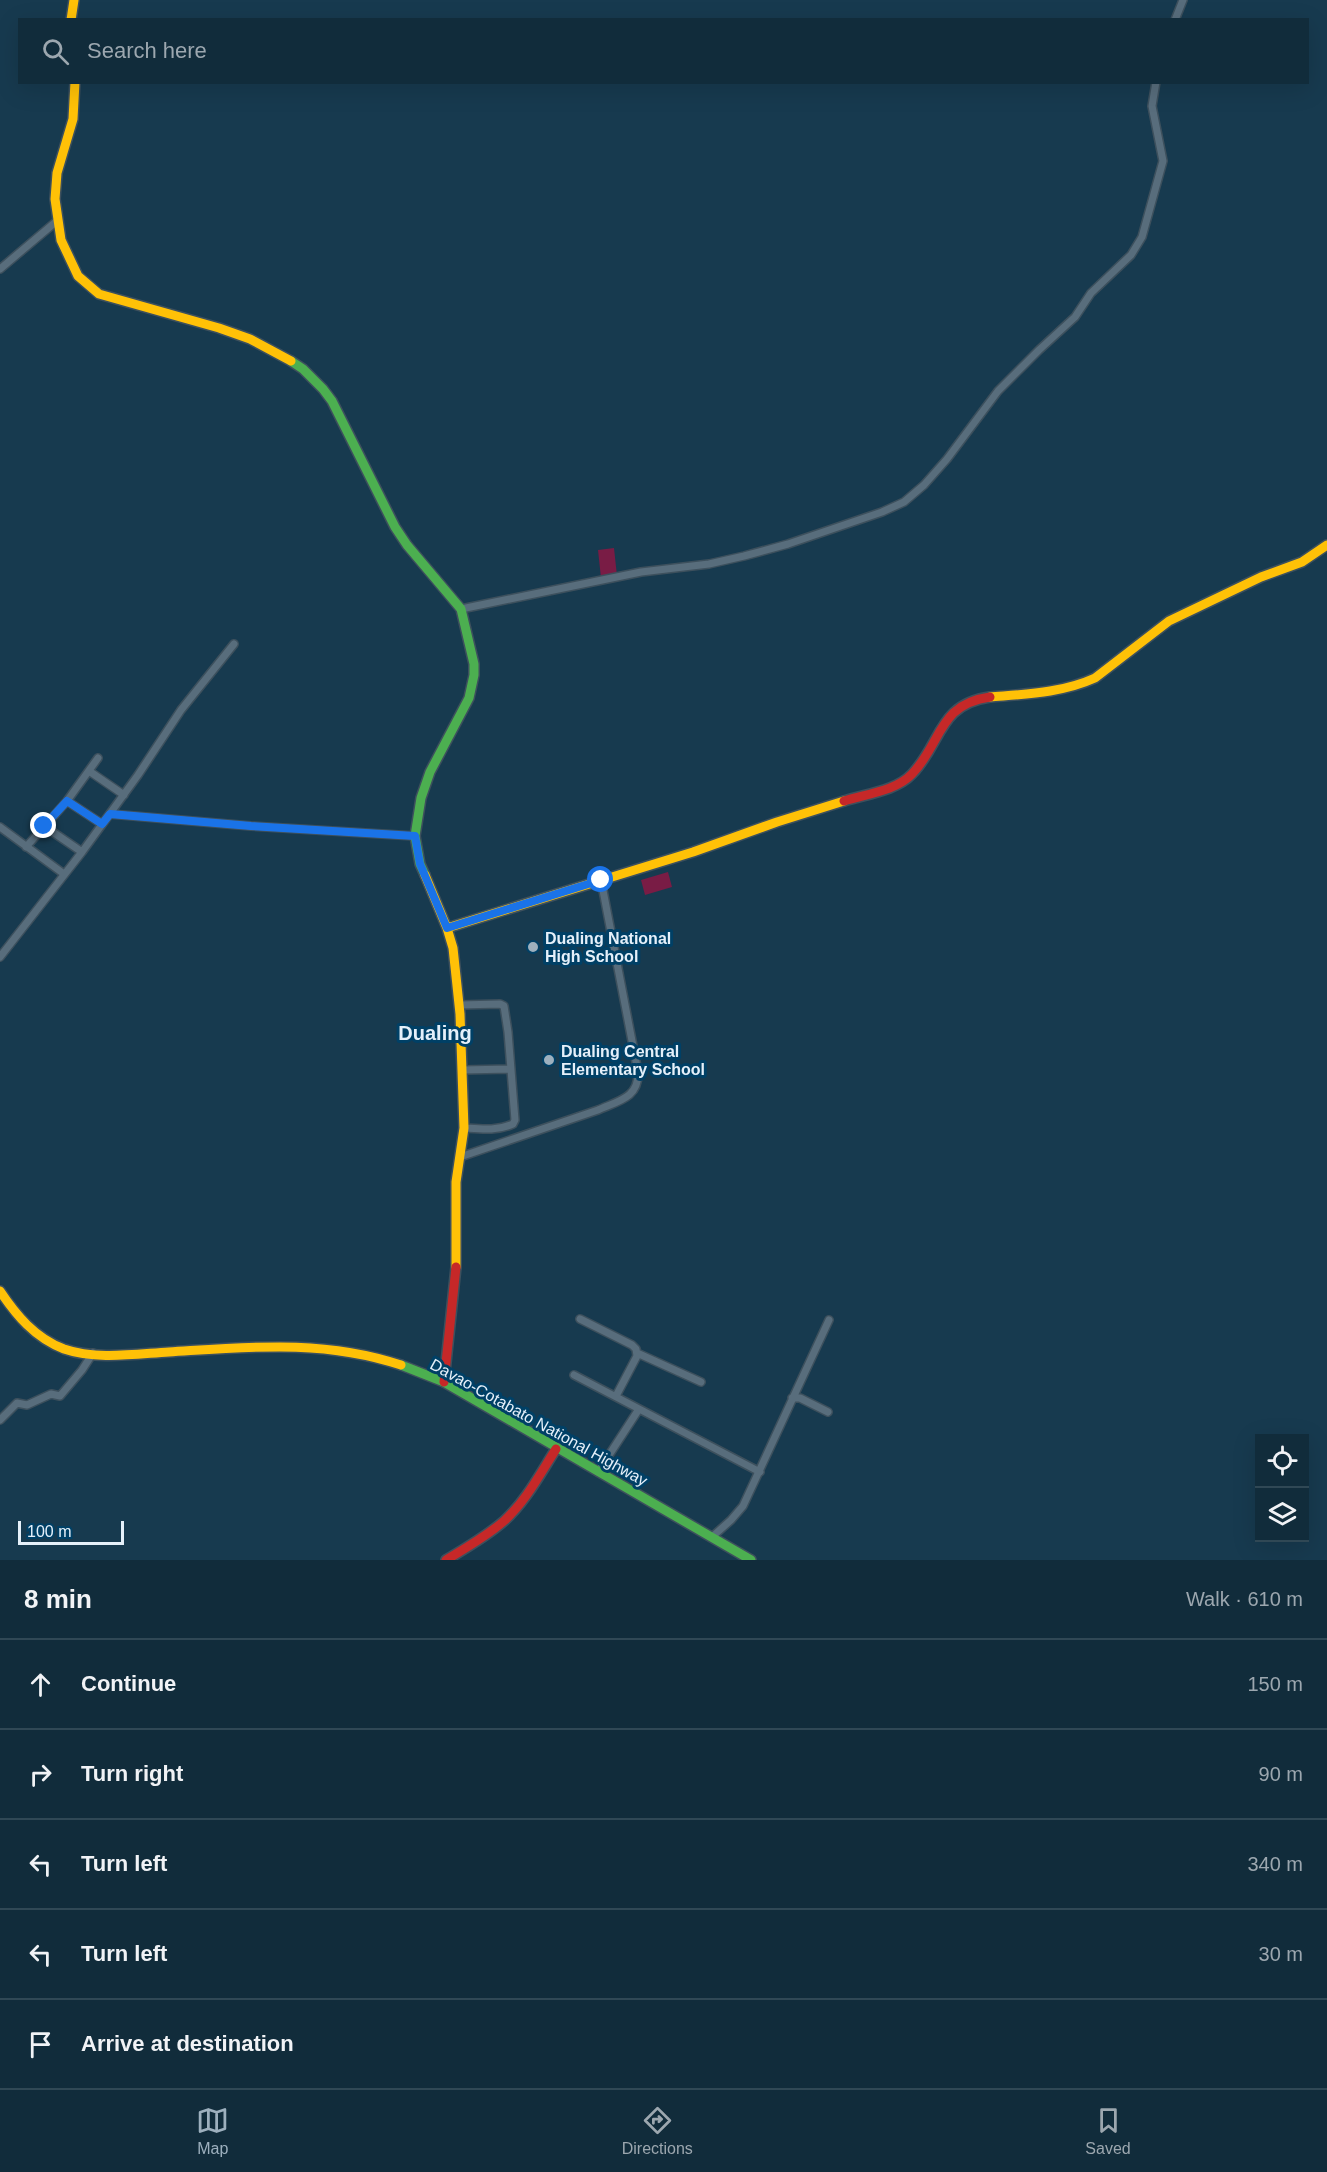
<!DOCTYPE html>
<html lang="en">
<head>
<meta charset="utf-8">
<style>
	:root { --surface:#112c3b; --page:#1a3442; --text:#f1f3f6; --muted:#9ca7af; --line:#304855; --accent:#9db0be }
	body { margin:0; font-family:Arial,sans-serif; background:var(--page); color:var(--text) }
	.controls { position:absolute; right:18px; bottom:18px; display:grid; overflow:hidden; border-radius:0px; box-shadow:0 6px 24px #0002 }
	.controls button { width:54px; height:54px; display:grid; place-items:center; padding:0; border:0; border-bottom:2px solid var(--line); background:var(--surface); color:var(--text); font:30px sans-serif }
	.scale { position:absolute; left:18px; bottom:15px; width:106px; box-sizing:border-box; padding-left:6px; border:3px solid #e5f0fa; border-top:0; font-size:16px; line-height:21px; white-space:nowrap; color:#e5f0fa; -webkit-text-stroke:4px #004066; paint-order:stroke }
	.stop { position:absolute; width:18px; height:18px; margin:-14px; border:4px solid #1a73e8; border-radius:50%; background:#fff }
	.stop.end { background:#1a73e8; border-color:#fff; box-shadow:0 2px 6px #0008 }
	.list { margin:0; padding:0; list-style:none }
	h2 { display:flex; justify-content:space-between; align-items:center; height:78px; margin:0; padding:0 24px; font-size:26px }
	h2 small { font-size:20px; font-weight:400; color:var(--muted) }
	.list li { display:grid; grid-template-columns:39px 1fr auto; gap:18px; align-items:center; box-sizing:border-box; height:90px; padding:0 24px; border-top:2px solid var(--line) }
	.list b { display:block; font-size:22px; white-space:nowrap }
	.list em { font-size:20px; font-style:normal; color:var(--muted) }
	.icon { flex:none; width:33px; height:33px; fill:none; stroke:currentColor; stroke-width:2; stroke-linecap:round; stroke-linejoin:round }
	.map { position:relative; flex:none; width:1327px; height:1560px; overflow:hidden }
	.search { position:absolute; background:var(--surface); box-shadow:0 6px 24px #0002; left:18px; right:18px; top:18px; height:66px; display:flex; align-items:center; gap:15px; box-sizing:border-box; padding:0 21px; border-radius:0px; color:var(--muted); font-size:22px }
	.sheet { height:528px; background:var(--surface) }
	nav { display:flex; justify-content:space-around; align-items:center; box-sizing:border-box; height:84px; border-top:2px solid var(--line); background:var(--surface); font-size:16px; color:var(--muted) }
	nav a { display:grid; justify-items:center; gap:3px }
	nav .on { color:var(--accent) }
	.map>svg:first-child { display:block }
</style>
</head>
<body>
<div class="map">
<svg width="1327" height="1560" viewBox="0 0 1327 1560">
	<rect width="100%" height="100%" fill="#173a4f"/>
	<!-- green -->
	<path fill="#791c45" d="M614 548 617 576 601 578 598 550Z
		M668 872 672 887 645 895 641 880Z"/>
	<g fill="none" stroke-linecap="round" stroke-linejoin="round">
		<!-- street casing -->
		<g stroke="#3d505d" stroke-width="10">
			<path id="street" d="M1175 20 1183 0
				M0 269 58 220
				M461 609 641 572 709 564 744 556 788 544 882 512 904 502 924 485 947 459 998 391 1039 350 1075 317 1091 293 1131 255 1142 237 1163 161 1152 106 1156 82
				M89 771 124 795
				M67 801 102 824
				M110 814 251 826 415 836
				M44 826 82 852
				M0 827 64 874
				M26 847 67 801 98 758
				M0 957 82 852 138 775 181 710 234 644
				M459 1005 500 1004 504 1006 508 1032 515 1120 513 1124C497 1131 481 1129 464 1128
				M462 1070 510 1069
				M460 1157 598 1110C618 1101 639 1098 638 1072L601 880
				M580 1319 632 1345 636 1349 637 1356 616 1396
				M637 1353 701 1382
				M574 1375 760 1472
				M792 1398H800L828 1412
				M0 1420 17 1403 27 1405 51 1394 60 1396 82 1370 93 1353
				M598 1472 639 1409
				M712 1537 731 1520 743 1506 829 1320"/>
		</g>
		<!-- fast casing -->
		<g stroke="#3d505d" stroke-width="12">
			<path id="fast" d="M291 361 303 369 323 389 332 401 395 527 407 545 461 609 474 664V675L469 698 430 772 421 798 415 836 420 864 425 875
				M401 1365 444 1382 751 1560"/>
		</g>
		<!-- slow casing -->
		<g stroke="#3d505d" stroke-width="12">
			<path id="slow" d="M71 20 74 0
				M75 82 73 119 57 173 55 199 61 240 78 276 99 294 219 328 250 339 291 361
				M990 697C1026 694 1062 693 1095 678L1169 621 1261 577 1302 562 1327 545
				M425 875 447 928 453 948 460 1014 464 1128 456 1182V1267
				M447 928 693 852 777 822 844 801
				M0 1291C16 1315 35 1338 64 1349 96 1360 135 1354 169 1352 249 1347 323 1339 401 1365"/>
		</g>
		<!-- jam casing -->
		<g stroke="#3d505d" stroke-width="12">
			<path id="jam" d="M844 801C866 794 896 791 912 774 942 743 938 704 990 697
				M444 1382 456 1267
				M446 1560C466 1548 487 1536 504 1521 526 1501 540 1474 556 1449"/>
		</g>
		<!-- street -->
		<use href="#street" stroke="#586d7c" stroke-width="7"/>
		<!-- fast -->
		<use href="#fast" stroke="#4caf50" stroke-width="9"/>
		<!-- slow -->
		<use href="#slow" stroke="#ffc107" stroke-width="9"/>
		<!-- jam -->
		<use href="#jam" stroke="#c62828" stroke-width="9"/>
	</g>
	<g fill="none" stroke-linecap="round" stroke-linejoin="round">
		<!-- route -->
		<path stroke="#1a73e8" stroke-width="8" d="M44 826 67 801 102 824 110 814 251 826 415 836 420 864 447 928 601 880"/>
	</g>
	<!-- markers -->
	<g fill="#9db0be" stroke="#004066" stroke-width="2">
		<circle cx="533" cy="947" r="6"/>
		<circle cx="549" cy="1060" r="6"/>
	</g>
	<g text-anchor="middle" stroke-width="6" stroke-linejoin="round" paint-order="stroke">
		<!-- poi labels -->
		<g font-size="16" font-weight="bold" fill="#e5f0fa" stroke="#004066" text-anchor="start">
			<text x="545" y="944">Dualing National<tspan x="545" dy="18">High School</tspan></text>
			<text x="561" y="1057">Dualing Central<tspan x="561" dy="18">Elementary School</tspan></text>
		</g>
		<!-- street labels -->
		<g font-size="16" fill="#e5f0fa" stroke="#004066">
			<text transform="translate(539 1422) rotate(29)" y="6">Davao-Cotabato National Highway</text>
		</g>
		<!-- quarter labels -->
		<g font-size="20" font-weight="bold" fill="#e5f0fa" stroke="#004066">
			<text x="435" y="1040">Dualing</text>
		</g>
	</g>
</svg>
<div class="controls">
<button><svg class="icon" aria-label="locate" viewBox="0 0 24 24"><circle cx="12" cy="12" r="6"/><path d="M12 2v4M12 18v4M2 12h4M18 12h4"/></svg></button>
<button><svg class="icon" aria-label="layers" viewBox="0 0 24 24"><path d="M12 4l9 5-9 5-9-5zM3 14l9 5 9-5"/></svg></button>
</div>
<div class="scale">100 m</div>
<div class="stop" style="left:601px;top:880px"></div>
<div class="stop end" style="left:44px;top:826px"></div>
<div class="search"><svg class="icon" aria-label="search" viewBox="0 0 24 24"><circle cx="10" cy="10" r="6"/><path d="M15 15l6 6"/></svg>Search here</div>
</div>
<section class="sheet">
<h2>8 min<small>Walk · 610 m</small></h2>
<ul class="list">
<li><svg class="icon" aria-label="ahead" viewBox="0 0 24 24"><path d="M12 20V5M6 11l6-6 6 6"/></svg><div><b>Continue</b></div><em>150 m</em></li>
<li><svg class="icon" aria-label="right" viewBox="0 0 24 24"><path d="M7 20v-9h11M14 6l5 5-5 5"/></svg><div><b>Turn right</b></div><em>90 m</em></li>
<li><svg class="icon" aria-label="left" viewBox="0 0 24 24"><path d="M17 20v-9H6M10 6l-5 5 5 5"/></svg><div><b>Turn left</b></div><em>340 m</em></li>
<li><svg class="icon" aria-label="left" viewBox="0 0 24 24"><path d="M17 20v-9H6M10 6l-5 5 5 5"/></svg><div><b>Turn left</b></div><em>30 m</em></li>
<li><svg class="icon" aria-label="arrive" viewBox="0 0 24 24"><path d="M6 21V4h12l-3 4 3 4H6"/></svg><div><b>Arrive at destination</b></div></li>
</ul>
</section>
<nav>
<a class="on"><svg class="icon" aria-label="map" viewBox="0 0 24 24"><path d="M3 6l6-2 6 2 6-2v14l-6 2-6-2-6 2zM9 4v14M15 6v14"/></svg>Map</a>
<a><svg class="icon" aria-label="directions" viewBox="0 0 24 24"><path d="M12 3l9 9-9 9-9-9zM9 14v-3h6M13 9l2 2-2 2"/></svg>Directions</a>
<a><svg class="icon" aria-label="saved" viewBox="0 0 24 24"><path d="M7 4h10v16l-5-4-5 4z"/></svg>Saved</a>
</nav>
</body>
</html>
